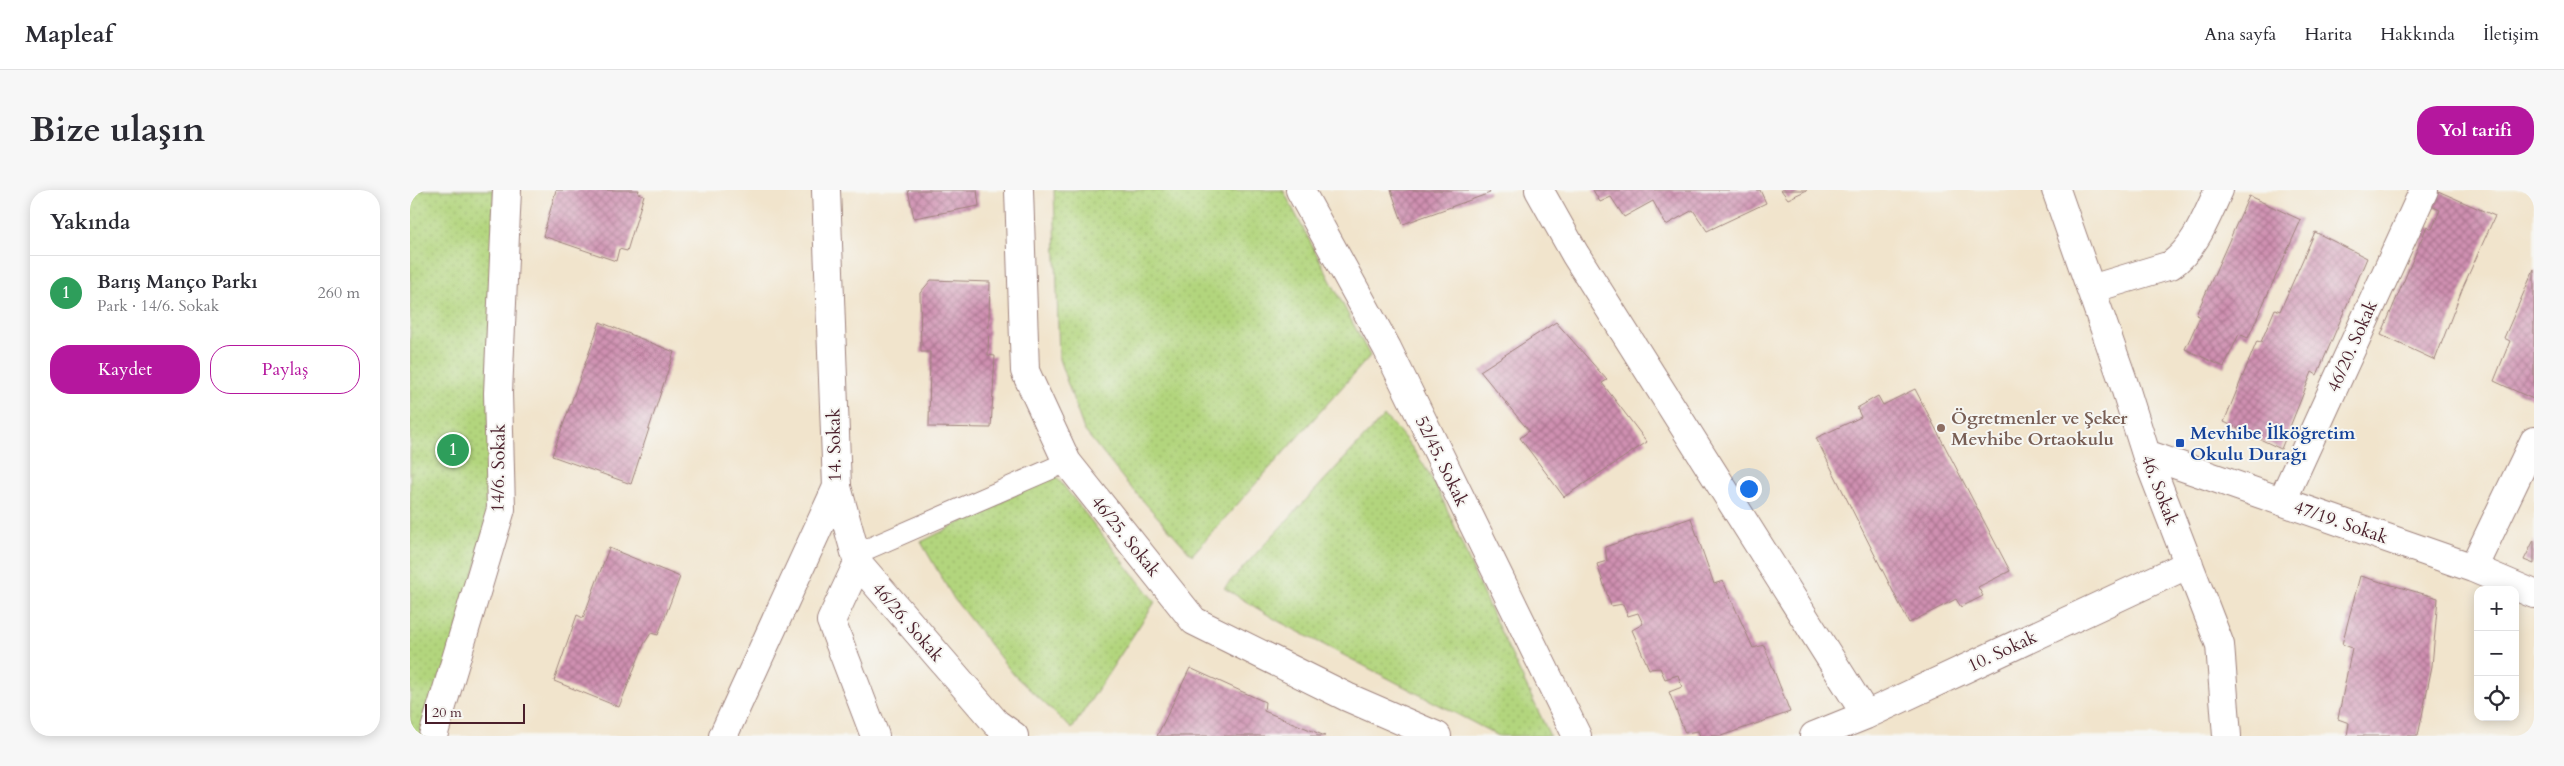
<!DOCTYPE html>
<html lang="tr">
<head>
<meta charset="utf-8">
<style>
	:root { --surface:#fff; --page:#f7f7f7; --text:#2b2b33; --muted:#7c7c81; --line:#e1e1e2; --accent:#b5179e }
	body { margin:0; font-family:Cardo,serif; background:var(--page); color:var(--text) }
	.controls { position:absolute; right:15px; bottom:15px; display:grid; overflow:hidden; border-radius:10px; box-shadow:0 2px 12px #0003 }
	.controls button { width:45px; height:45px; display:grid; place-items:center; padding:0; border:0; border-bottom:1px solid var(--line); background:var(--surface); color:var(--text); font:25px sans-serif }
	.scale { position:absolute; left:15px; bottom:12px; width:100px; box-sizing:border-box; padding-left:5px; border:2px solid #4a1f2b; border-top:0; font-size:14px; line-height:18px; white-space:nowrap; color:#4a1f2b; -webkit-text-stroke:4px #f6f6f2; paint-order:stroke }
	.you { position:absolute; left:1338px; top:298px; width:18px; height:18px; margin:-12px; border:4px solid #fff; border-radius:50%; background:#1a73e8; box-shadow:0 0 0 8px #1a73e833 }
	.badge { display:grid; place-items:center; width:32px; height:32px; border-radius:50%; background:var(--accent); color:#fff; font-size:16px; font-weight:700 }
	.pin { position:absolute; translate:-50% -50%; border:2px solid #fff; box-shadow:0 1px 5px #0006 }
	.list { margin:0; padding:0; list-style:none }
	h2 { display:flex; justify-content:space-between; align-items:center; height:65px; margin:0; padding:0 20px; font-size:21px }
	h2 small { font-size:16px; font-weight:400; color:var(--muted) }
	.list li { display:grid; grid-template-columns:32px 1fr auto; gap:15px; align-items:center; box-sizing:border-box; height:75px; padding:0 20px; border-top:1px solid var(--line) }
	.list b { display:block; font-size:19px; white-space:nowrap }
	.list p { margin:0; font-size:16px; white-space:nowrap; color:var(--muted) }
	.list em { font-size:16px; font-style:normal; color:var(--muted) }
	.actions { display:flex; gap:10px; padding:15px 20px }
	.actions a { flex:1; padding:11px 0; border:1px solid var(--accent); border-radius:20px; text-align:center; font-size:18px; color:var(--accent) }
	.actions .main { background:var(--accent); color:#fff }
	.icon { flex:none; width:28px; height:28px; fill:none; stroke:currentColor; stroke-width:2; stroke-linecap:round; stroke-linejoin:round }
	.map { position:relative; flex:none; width:2124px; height:546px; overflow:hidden; border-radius:20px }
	header { display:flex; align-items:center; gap:30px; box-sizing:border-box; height:70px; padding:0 25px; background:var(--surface); border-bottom:1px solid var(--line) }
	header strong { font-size:24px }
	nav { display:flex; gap:28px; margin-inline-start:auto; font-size:18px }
	.intro { display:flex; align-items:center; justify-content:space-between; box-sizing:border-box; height:120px; padding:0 30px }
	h1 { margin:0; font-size:35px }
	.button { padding:12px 22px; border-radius:20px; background:var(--accent); color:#fff; font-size:18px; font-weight:700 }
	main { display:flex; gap:30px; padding:0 30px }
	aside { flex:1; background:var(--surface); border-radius:20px; box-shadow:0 2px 12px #0003 }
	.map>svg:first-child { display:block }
</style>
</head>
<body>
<header>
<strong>Mapleaf</strong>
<nav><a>Ana sayfa</a><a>Harita</a><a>Hakkında</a><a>İletişim</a></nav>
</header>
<div class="intro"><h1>Bize ulaşın</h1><a class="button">Yol tarifi</a></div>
<main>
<aside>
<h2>Yakında<small></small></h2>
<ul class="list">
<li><span class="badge" style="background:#2e9e5b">1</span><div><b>Barış Manço Parkı</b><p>Park · 14/6. Sokak</p></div><em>260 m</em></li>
</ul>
<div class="actions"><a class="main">Kaydet</a><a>Paylaş</a></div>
</aside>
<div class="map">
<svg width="2124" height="546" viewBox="0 0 2124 546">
	<defs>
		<pattern id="park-dots" width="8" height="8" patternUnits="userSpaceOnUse" patternTransform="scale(1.25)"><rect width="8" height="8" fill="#b2d57d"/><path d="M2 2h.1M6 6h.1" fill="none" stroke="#9bb66c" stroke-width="1.8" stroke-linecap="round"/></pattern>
		<pattern id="building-cross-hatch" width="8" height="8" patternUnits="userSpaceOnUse" patternTransform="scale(1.25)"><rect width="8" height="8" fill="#cf90b1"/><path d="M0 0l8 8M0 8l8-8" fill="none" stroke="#aa7590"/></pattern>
	</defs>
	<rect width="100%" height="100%" fill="#f6f6f2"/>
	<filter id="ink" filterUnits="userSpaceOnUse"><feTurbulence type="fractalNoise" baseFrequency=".02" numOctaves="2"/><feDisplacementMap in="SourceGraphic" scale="10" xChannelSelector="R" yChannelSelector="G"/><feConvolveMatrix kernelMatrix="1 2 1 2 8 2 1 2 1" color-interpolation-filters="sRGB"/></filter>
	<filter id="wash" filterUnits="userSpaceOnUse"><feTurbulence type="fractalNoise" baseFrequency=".0096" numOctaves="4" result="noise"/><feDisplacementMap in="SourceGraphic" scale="20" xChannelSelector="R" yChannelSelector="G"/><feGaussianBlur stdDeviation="1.12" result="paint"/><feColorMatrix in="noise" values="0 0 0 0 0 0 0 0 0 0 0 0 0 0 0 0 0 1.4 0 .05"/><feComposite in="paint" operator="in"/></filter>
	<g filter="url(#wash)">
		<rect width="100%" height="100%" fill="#f1e4cc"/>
		<!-- park -->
		<path fill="url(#park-dots)" stroke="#7e7a54" d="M0 0H84L83 317 16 546H0Z
			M644 0H873L960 166 782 365 716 292 674 240 649 169Z
			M974 226C1025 273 1046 343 1073 404 1095 452 1118 499 1140 546H1089L868 431 814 398Z
			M645 285 745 412 662 539 604 485 544 409 511 352Z"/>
		<g id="blocks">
			<!-- building -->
			<path fill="url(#building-cross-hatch)" d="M146 0H229L228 3 234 5 217 61 209 59 206 71 133 46Z
				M498 0H567L569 16 504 28Z
				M981 0H1078L1080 3 993 34Z
				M1183 0H1350L1356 13 1297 41 1283 20 1256 35 1243 11 1214 27 1201 7 1190 12Z
				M1371 0H1397L1378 9Z
				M2028 1 2085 26 2053 97 2025 170 1971 145 2017 36 2022 39 2030 20 2021 16Z
				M1839 6 1891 30 1838 148 1829 144 1814 177 1775 159 1790 127 1786 125Z
				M1905 42 1957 68 1907 185 1902 182 1871 259 1814 232 1847 151 1851 152 1865 119 1870 121Z
				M2124 79V207L2123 209 2084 191 2100 151 2094 148Z
				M521 90 580 92 578 165 585 166 581 238 519 237 520 162H511L510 103Z
				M190 132 264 162 221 294 142 266Z
				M1146 132 1197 190 1192 193 1237 252 1154 307 1110 248 1119 241 1070 181Z
				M1505 199 1600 381 1568 397 1573 406 1551 417 1546 409 1499 433 1406 248 1451 227 1447 218 1468 206 1473 215Z
				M1281 328 1304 394 1313 391 1343 458 1354 455 1380 522 1311 546H1290L1288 541 1275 543 1259 502 1272 497 1268 485 1255 489 1250 478 1239 479 1222 440 1233 434 1228 423 1218 426 1213 414 1201 416 1187 374 1197 371 1195 357Z
				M2124 350V374L2114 370Z
				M199 358 270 387 248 445 241 443 234 454 209 517 144 491 167 425 173 428Z
				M1950 386 2028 408 2022 476 2008 546H1937L1939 533 1928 529 1942 458 1932 454Z
				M780 478 855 512 854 521 915 546H747Z"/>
		</g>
	</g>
	<g filter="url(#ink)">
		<use href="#blocks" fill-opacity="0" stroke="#9e827c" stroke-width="1"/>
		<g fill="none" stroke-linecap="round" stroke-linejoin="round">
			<!-- service casing -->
			<g stroke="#9e827c" stroke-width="22">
				<path id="service" d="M446 364 657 272"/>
			</g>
			<!-- minor casing -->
			<g stroke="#9e827c" stroke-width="30">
				<path id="minor" d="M609 0 615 181 657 272 784 431 937 507 1027 546
					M890 0 977 158 1167 546
					M1129 0 1165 64 1456 525
					M1646 0 1712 188 1736 264 1810 455 1817 546
					M1681 99 1761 75C1786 57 1796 27 1809 0
					M1736 264 2063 378 2124 404
					M427 297 448 373 586 533 604 546
					M1872 311 2014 0
					M448 373 421 431 465 546
					M2063 378 2124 251
					M23 546 91 319 88 203 97 0
					M313 546 427 297
					M1404 546 1456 525 1779 374"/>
			</g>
			<!-- tertiary casing -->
			<g stroke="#9e827c" stroke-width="30">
				<path id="tertiary" d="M416 0 427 297"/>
			</g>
			<!-- service -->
			<use href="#service" stroke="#fff" stroke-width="20"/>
			<!-- minor -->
			<use href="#minor" stroke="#fff" stroke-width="28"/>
			<!-- tertiary -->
			<use href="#tertiary" stroke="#fff" stroke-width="28"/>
		</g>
	</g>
	<!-- markers -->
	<circle fill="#8d6e63" stroke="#f6f6f2" stroke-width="2" cx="1531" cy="238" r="5"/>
	<rect fill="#1a4fb4" stroke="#f6f6f2" stroke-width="2" x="1765" y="248" width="10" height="10" rx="2.5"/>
	<g text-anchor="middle" stroke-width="4" stroke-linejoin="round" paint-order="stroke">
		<!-- street labels -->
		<g font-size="18" fill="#4a1f2b" stroke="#f6f6f2">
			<text transform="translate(1942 156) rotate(-66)" y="6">46/20. Sokak</text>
			<text transform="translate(424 255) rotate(-91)" y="6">14. Sokak</text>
			<text transform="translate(1032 271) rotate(64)" y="6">52/45. Sokak</text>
			<text transform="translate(88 278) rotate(-89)" y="6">14/6. Sokak</text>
			<text transform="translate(1750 300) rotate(69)" y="6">46. Sokak</text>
			<text transform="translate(1931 332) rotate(19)" y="6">47/19. Sokak</text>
			<text transform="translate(716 346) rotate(51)" y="6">46/25. Sokak</text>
			<text transform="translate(498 432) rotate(49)" y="6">46/26. Sokak</text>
			<text transform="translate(1592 461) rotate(-25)" y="6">10. Sokak</text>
		</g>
		<!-- education labels -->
		<g font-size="18" font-weight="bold" fill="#785e54" stroke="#f6f6f2" text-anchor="start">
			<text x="1541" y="234">Ögretmenler ve Şeker<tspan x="1541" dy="21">Mevhibe Ortaokulu</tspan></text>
		</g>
		<!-- transit labels -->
		<g font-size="18" font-weight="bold" fill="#164399" stroke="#f6f6f2" text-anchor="start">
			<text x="1780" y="249">Mevhibe İlköğretim<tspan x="1780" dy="21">Okulu Durağı</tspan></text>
		</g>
	</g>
</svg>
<div class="controls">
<button>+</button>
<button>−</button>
<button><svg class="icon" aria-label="locate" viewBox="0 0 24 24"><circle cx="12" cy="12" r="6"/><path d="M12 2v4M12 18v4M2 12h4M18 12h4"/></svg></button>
</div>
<div class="scale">20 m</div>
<div class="you"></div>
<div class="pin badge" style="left:43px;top:260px;background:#2e9e5b">1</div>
</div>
</main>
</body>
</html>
